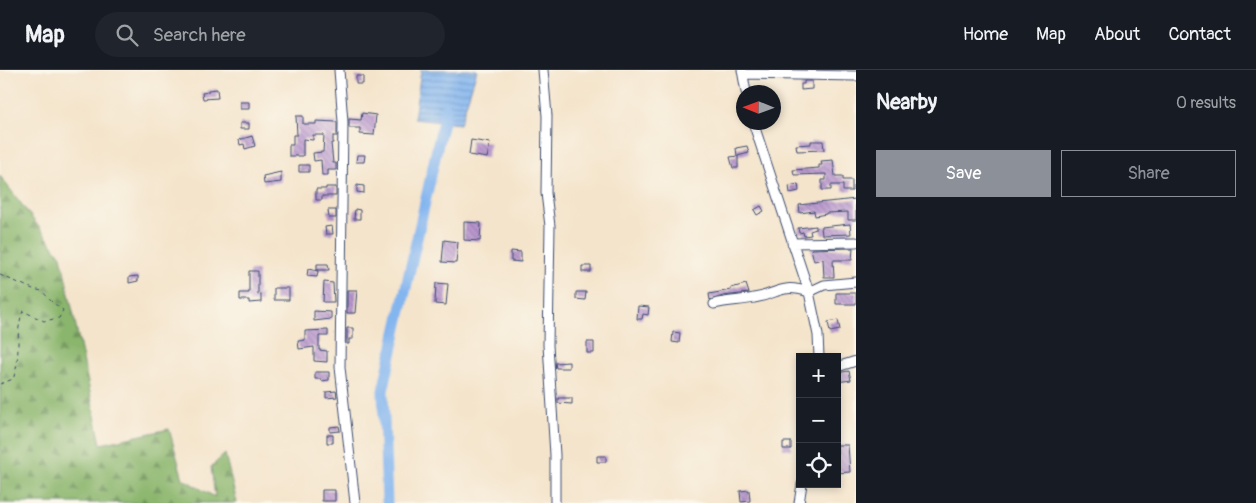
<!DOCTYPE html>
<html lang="en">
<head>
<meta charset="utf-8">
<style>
	:root { --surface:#171b24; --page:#20242c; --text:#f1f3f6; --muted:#9ea1a6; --line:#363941; --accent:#8c9099 }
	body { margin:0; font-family:Pangolin,sans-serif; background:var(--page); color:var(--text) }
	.controls { position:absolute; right:15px; bottom:15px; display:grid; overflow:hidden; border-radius:0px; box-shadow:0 2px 8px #0003 }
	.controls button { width:45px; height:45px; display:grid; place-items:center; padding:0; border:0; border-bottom:1px solid var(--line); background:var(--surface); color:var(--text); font:25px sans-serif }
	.compass { position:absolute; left:736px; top:15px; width:45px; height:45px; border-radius:50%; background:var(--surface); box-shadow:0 2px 8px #0003; rotate:271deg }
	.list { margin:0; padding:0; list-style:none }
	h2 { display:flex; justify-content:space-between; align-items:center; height:65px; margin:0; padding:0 20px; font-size:21px }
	h2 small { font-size:16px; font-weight:400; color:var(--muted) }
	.actions { display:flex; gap:10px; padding:15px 20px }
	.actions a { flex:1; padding:11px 0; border:1px solid var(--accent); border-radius:0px; text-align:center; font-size:18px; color:var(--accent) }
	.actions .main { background:var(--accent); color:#fff }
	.icon { flex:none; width:28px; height:28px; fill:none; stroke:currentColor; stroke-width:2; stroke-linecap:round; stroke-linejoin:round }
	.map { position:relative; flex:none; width:856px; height:433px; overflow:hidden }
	header { display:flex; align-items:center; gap:30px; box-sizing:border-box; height:70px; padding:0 25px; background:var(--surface); border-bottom:1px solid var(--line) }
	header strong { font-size:24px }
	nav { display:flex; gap:28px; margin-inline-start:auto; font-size:18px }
	.search { width:350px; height:45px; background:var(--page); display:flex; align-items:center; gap:12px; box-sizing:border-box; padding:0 18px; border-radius:28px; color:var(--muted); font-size:19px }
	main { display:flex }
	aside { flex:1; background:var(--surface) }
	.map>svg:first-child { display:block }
</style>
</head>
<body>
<header>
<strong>Map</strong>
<div class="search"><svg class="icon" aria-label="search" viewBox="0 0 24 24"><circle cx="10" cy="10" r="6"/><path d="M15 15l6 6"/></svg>Search here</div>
<nav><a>Home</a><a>Map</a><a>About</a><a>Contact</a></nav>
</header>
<main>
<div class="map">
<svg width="856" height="433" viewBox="0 0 856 433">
	<defs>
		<pattern id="forest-firs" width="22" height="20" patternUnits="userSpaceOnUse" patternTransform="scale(1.25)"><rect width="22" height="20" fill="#8ab56c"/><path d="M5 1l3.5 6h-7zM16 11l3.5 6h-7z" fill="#70945c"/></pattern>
		<pattern id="water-rules" width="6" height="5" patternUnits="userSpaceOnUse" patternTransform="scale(1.25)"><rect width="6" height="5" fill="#83b5ef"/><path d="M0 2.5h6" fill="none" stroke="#6a94c5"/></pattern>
		<pattern id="building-back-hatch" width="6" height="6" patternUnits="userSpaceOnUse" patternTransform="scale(1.25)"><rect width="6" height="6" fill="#b895ce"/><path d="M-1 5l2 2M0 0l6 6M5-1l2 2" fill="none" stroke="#957aaa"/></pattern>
	</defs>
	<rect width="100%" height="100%" fill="#fbf7ec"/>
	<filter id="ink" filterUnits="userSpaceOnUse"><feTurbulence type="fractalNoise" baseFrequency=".02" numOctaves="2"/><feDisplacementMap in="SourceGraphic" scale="10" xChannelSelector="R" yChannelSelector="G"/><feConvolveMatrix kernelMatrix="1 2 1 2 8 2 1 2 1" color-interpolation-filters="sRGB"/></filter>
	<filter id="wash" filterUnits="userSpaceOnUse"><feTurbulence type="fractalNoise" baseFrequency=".0096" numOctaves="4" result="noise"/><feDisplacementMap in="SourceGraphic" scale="20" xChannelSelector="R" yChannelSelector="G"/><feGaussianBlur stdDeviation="1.12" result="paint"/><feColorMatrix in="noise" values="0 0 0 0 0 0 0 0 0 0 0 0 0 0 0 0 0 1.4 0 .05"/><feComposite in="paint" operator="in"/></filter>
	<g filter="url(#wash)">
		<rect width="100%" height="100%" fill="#f4e4cb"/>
		<!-- forest -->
		<path fill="url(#forest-firs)" stroke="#527265" d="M0 106 61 186 101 374 169 359 183 409 215 427 211 397 225 384 237 433H0Z"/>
		<!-- water -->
		<path fill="url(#water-rules)" stroke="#4f72a6" d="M421 0H477L460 54 414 49Z"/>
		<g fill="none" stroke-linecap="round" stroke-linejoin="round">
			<!-- river -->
			<path stroke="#83b5ef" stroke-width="11" d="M387 433 383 321 446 38"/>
		</g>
		<g id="blocks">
			<!-- building -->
			<path fill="url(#building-back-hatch)" d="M356 6H363V14H356Z
				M804 11H812V19L801 20V14H804Z
				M217 19 218 28 203 29 202 23 208 22V20Z
				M240 32H249V39H240Z
				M362 43 376 45 374 65 360 64V58H349V49L361 50Z
				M296 46H303V54H316V51L337 52V66H333V73H331L333 93H336V100H328V105H322L321 90 314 91 313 83 323 82 324 65H313V70L303 69V86H289V75H293V65H297Z
				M240 53H249V59H240Z
				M252 66 255 76 245 79 244 74 240 75 239 70Z
				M471 70 490 73 487 88 469 85Z
				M811 71H823L824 80 797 81 796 75 811 74Z
				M747 76 749 83 737 86 736 78Z
				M357 85H365L364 92H356Z
				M738 86V98H733L730 87Z
				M833 90 835 106H843V110H852V121H843V115H831V120H822V110H826V104L794 105 793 100 819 98V95H822L821 91Z
				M299 95H309V102H299Z
				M281 102V112L264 114 263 106Z
				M798 114 799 121 790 123 789 116Z
				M357 115 364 116V123L357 122Z
				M326 117H336V126H322V130H316V119H326Z
				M856 129V150H848V142L826 143V144L815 146 814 141 800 143 799 135Z
				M761 136 764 141 757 145 754 140Z
				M355 139 360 140V149H354Z
				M328 140H336V148H329Z
				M464 152 481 153 480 171 464 170Z
				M850 154 851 164 822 165 821 157Z
				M332 156 333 164H326L325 157Z
				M816 156V159L810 161 811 165 804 166 803 162 799 163 798 158Z
				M444 170 458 172 456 193 442 192Z
				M853 178 852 190H833L834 207H824L823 189 814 191 811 179Z
				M511 181 521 182V192L511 191Z
				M317 194H328L329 200H317Z
				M582 196H591V202H582Z
				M308 199 318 201 317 207 307 206Z
				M249 201H258V225L261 224V232L249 233V230H240V223H249Z
				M138 206V211L129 213V207Z
				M324 212 333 213 334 232H323Z
				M436 213 448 214 446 235 435 234Z
				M746 214 749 223 723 226 710 230 709 224 731 220V218Z
				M274 218H289V230H274Z
				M347 220H357L355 243H347Z
				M576 222H586L585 230 576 229Z
				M836 223H856V234H836Z
				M638 236 649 237 648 245 643 244 642 249H637Z
				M314 241 331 242V249L314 251Z
				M838 250 840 260 830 262 828 252Z
				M347 258H353V269H349V274H347Z
				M328 260V266H319V280L327 281V292L314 291V277L299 279 298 271 305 270V261Z
				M673 262 680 263 679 273 672 272Z
				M587 272H594V283H587Z
				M569 292V298H556L555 293Z
				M849 301 851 310 837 312V303Z
				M315 302H329V310L322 311 321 309H315Z
				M336 321 337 327 326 328V322Z
				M558 328H572V334L558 333Z
				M339 356 340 361 330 362V357Z
				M327 365H333V373H327Z
				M783 372H791V379H783Z
				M837 375H848L850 402 837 403Z
				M597 386H606V392H597Z
				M322 420H335V431H322Z
				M749 420 750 431 741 432 740 421Z"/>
		</g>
	</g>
	<g filter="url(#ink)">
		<use href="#blocks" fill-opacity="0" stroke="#3c4a6e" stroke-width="1"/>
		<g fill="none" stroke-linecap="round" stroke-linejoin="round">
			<!-- minor casing -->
			<g stroke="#3c4a6e" stroke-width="11">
				<path id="minor" d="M339 0 343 52 340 297 355 433
					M543 0 547 46 546 123 550 156 548 275 555 385V433
					M742 0 746 22
					M743 4 856 6
					M753 52 809 222 818 265 819 287
					M792 173 856 172
					M714 234C728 230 741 231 754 228 779 224 780 213 809 222L824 215 856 212
					M837 297 856 291
					M799 433 802 414"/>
			</g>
			<!-- path -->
			<path stroke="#3c4a6e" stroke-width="1" stroke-dasharray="4 4" stroke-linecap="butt" d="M0 205 33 219 42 221 52 232 63 240 59 248 44 251 23 241C14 263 22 287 13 309L0 314"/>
			<!-- minor -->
			<use href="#minor" stroke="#fff" stroke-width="9"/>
		</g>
	</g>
</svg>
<div class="controls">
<button>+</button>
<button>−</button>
<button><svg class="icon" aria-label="locate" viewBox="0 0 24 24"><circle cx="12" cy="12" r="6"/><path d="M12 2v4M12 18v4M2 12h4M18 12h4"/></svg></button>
</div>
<svg class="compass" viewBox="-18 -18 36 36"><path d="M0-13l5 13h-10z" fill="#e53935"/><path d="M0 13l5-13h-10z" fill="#9ea1a6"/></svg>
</div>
<aside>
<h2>Nearby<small>0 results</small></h2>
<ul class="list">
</ul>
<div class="actions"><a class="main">Save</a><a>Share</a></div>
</aside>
</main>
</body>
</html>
